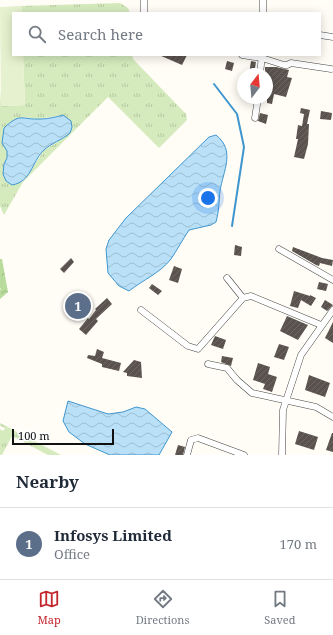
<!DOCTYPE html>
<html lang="en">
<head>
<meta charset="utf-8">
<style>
	:root { --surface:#fff; --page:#f2f2f3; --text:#1f2937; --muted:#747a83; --line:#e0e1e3; --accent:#c4262e }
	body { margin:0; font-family:"Noto Serif",serif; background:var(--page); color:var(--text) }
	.compass { position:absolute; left:237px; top:68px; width:36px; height:36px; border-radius:50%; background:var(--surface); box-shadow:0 2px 10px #0003; rotate:16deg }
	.scale { position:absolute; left:12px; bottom:10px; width:102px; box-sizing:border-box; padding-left:4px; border:2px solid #111; border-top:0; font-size:11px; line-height:14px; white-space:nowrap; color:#111; -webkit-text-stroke:3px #fff; paint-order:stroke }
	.you { position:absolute; left:208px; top:198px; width:14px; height:14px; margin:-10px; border:3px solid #fff; border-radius:50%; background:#1a73e8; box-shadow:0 0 0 6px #1a73e833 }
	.badge { display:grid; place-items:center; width:26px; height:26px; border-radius:50%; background:var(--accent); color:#fff; font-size:13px; font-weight:700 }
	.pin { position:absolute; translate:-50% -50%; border:2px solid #fff; box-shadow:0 1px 4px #0006 }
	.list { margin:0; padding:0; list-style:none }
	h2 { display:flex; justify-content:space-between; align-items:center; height:52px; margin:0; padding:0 16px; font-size:17px }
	h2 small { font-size:13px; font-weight:400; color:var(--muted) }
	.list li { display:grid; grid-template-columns:26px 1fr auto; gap:12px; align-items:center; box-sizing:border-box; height:72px; padding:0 16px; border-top:1px solid var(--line) }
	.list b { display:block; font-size:15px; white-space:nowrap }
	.list p { margin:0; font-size:13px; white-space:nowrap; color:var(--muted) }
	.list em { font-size:13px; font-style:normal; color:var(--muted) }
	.icon { flex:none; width:22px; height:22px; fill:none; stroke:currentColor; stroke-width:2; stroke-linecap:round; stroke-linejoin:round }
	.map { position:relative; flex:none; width:333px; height:455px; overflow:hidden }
	.search { position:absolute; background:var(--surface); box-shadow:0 2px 10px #0003; left:12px; right:12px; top:12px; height:44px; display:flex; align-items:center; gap:10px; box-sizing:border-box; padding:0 14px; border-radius:0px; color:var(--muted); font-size:15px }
	.sheet { height:124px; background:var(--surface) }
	nav { display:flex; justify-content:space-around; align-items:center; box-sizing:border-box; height:56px; border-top:1px solid var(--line); background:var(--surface); font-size:11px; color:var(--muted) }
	nav a { display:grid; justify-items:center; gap:2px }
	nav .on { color:var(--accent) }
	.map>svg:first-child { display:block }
</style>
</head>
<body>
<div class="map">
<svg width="333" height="455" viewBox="0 0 333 455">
	<defs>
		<pattern id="grass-tufts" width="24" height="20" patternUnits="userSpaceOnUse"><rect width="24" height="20" fill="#d5ebbd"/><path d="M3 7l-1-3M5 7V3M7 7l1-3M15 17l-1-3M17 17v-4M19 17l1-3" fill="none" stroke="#b6c8a1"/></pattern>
		<pattern id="forest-crowns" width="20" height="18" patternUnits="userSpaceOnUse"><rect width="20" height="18" fill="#b9dc9c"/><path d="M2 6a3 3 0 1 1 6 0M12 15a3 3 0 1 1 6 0" fill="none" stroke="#9ebc85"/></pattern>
		<pattern id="water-waves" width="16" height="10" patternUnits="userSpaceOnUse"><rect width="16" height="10" fill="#b9e0f7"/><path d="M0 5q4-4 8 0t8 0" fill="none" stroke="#9ebfd3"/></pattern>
		<pattern id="building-hatch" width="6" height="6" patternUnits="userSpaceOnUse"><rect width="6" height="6" fill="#5a524d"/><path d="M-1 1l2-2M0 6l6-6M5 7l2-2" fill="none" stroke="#6d6662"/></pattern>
	</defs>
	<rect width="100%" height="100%" fill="#fffdf5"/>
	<!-- grass -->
	<path fill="url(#grass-tufts)" fill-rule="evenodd" d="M120 3 128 8 130 13H22V6Z
		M23 55H132L133 59 186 114 187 120 159 148 108 97 23 182 4 215 0 206V89L1 106 25 105ZM63 115 65 137 44 150 28 175 22 182 6 181 3 174 4 164 7 158V151L2 143 23 117 39 119Z
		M0 423 61 455H48L12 436 2 455H0V429L3 431 5 428 0 426Z"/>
	<!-- forest -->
	<path fill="url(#forest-crowns)" d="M0 259H2L8 292 0 299V290L1 289 0 288Z"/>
	<!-- pitch -->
	<path fill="#e6f2cf" d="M22 6V13H13V55H23L25 105 1 106 0 7Z"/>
	<!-- water -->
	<path fill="url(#water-waves)" stroke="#3f96cf" d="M63 115 71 121 72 127 70 133C62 140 51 143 43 151 32 162 31 182 12 185L6 181 3 174 4 164 7 158V151L2 143 4 128C21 112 21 120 41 119 48 119 56 117 63 115Z
		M216 135C236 151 223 171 220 191 219 201 219 212 216 222L211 225 189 230C183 239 177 250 171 259 160 273 143 280 129 291L119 286 108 273 106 249 109 240 126 218 209 137Z
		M68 401 108 414 123 412 136 407 145 409 172 432 159 455H110L85 444 69 432 63 421Z"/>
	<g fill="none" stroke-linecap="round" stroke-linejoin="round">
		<!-- stream -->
		<path stroke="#3f96cf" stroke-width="2" d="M214 84 237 114 244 147 232 226"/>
	</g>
	<!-- building -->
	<path fill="url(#building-hatch)" d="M159 55H187L182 65Z
		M227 61 234 63 232 71 225 69Z
		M251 61 256 62 254 74H249Z
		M265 67H276L289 70 287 77 292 78 286 97 274 94 272 104 267 103V74H265Z
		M301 108 310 110 307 124H309L308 144 304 159 294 157 298 139H296L298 125 302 126 304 114 300 113Z
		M321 111 332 113 331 120 320 119Z
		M260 113 268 115 266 124 258 121Z
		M235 245 242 247 241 256 234 255Z
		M293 247 322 258 333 260 332 266 320 263 319 266 316 265 292 251Z
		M71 258 74 262 64 273 60 269Z
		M174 266 182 269 178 283 169 280Z
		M319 282 328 284 326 291 317 289Z
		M152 284 162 291 158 295 149 288Z
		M294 291 310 296V295L316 298 311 306 301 300 298 308 290 306Z
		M107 298 112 304 96 319 98 321 86 335 79 329 88 318 89 319 96 310 95 309Z
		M325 300 333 305 327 311 321 307Z
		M287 316 308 325 298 340 280 331Z
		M333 322V343L325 338Z
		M215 336 226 340 223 349 211 345Z
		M279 344 289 347 284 360 274 357Z
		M97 349 104 352 102 358 121 363 119 371 102 367V364L87 358 88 355 95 356Z
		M222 356 233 358 231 366 221 362Z
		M134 360 141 362 142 378 127 376V373L123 372Z
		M258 363 270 367 268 374 277 377 272 392 263 389 265 384 253 380Z
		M309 375 330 383 325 397 305 390Z
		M299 431 318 437 314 450 295 444Z
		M332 433H333V452L326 450Z
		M178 445 185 447 183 455H175Z"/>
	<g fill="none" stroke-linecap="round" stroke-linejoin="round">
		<!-- street casing -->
		<g stroke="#444" stroke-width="7">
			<path id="street" d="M144 13V0
				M263 13V0
				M320 35 333 37
				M242 55 262 58 284 65H287L291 63 331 69
				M260 74 262 55
				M255 118 258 98
				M279 249 333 280
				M227 278 243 298
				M141 310 188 346 198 349 243 298 251 296 321 325
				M208 364 227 368 237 380 252 393 316 407 333 417
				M187 455 191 440 198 438 244 455
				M282 455 283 410 301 355 333 310"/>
		</g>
		<!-- street -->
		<use href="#street" stroke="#fff" stroke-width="6"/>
	</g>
</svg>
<svg class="compass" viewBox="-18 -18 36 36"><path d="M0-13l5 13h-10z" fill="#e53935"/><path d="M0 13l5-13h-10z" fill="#747a83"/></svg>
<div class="scale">100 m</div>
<div class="you"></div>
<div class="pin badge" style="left:78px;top:306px;background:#5c6f8a">1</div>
<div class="search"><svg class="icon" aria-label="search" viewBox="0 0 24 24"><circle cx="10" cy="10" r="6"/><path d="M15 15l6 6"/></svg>Search here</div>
</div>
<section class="sheet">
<h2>Nearby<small></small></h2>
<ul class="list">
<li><span class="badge" style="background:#5c6f8a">1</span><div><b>Infosys Limited</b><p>Office</p></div><em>170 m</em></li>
</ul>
</section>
<nav>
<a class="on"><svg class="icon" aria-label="map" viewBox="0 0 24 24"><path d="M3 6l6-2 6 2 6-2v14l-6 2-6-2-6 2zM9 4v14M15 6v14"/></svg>Map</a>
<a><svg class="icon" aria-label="directions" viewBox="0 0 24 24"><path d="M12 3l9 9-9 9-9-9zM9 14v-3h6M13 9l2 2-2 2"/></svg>Directions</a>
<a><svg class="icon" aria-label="saved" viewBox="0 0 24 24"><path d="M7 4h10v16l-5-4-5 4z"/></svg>Saved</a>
</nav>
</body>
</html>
